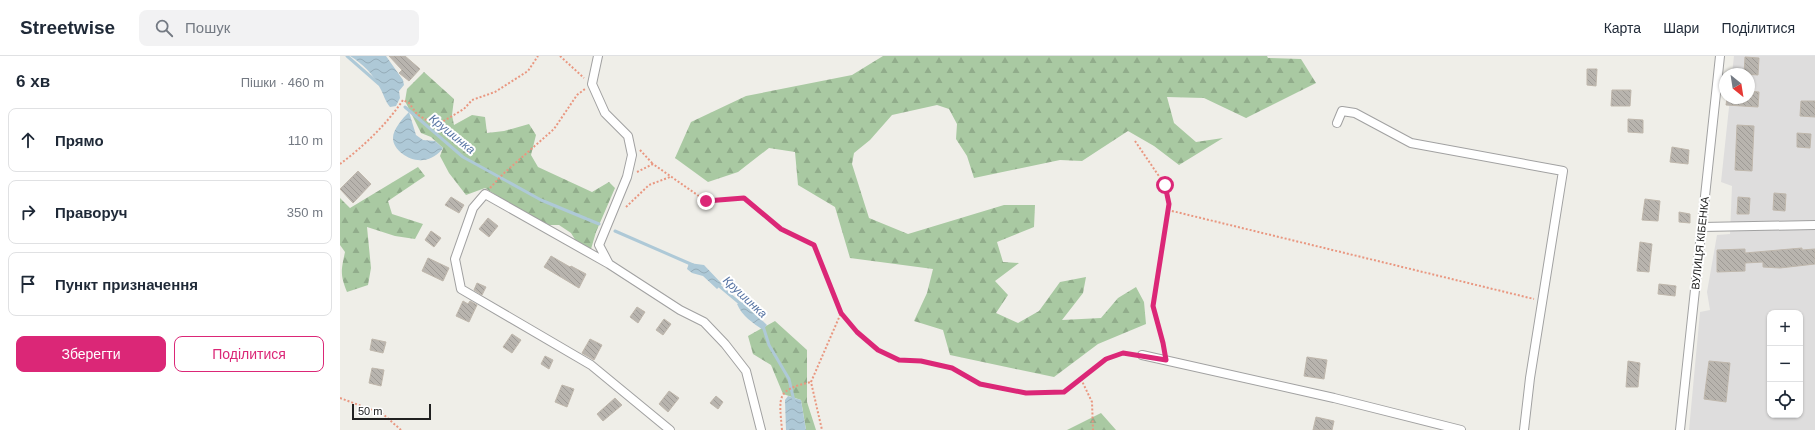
<!DOCTYPE html>
<html lang="uk">
<head>
<meta charset="utf-8">
<style>
	:root { --surface:#fff; --page:#f2f2f3; --text:#1f2937; --muted:#747a83; --line:#e0e1e3; --accent:#db2777 }
	body { margin:0; font-family:Helvetica,sans-serif; background:var(--page); color:var(--text) }
	.controls { position:absolute; right:12px; bottom:12px; display:grid; overflow:hidden; border-radius:8px; box-shadow:0 1px 3px #0004 }
	.controls button { width:36px; height:36px; display:grid; place-items:center; padding:0; border:0; border-bottom:1px solid var(--line); background:var(--surface); color:var(--text); font:20px sans-serif }
	.compass { position:absolute; left:1379px; top:12px; width:36px; height:36px; border-radius:50%; background:var(--surface); box-shadow:0 1px 3px #0004; rotate:150deg }
	.scale { position:absolute; left:12px; bottom:10px; width:79px; box-sizing:border-box; padding-left:4px; border:2px solid #202020; border-top:0; font-size:11px; line-height:14px; white-space:nowrap; color:#202020; -webkit-text-stroke:3px #fff; paint-order:stroke }
	.stop { position:absolute; width:12px; height:12px; margin:-9px; border:3px solid #db2777; border-radius:50%; background:#fff }
	.stop.end { background:#db2777; border-color:#fff; box-shadow:0 1px 4px #0008 }
	.list { margin:0; padding:0; list-style:none }
	h2 { display:flex; justify-content:space-between; align-items:center; height:52px; margin:0; padding:0 16px; font-size:17px }
	h2 small { font-size:13px; font-weight:400; color:var(--muted) }
	.list li { display:grid; grid-template-columns:26px 1fr auto; gap:12px; align-items:center; box-sizing:border-box; height:64px; margin:0 8px 8px; padding:0 8px; border:1px solid var(--line); border-radius:8px }
	.list b { display:block; font-size:15px; white-space:nowrap }
	.list em { font-size:13px; font-style:normal; color:var(--muted) }
	.actions { display:flex; gap:8px; padding:12px 16px }
	.actions a { flex:1; padding:9px 0; border:1px solid var(--accent); border-radius:8px; text-align:center; font-size:14px; color:var(--accent) }
	.actions .main { background:var(--accent); color:#fff }
	.icon { flex:none; width:22px; height:22px; fill:none; stroke:currentColor; stroke-width:2; stroke-linecap:round; stroke-linejoin:round }
	.map { position:relative; flex:none; width:1475px; height:374px; overflow:hidden }
	header { display:flex; align-items:center; gap:24px; box-sizing:border-box; height:56px; padding:0 20px; background:var(--surface); border-bottom:1px solid var(--line) }
	header strong { font-size:19px }
	nav { display:flex; gap:22px; margin-inline-start:auto; font-size:14px }
	.search { width:280px; height:36px; background:var(--page); display:flex; align-items:center; gap:10px; box-sizing:border-box; padding:0 14px; border-radius:8px; color:var(--muted); font-size:15px }
	main { display:flex }
	aside { flex:1; background:var(--surface) }
	.map>svg:first-child { display:block }
</style>
</head>
<body>
<header>
<strong>Streetwise</strong>
<div class="search"><svg class="icon" aria-label="search" viewBox="0 0 24 24"><circle cx="10" cy="10" r="6"/><path d="M15 15l6 6"/></svg>Пошук</div>
<nav><a>Карта</a><a>Шари</a><a>Поділитися</a></nav>
</header>
<main>
<aside>
<h2>6 хв<small>Пішки · 460 m</small></h2>
<ul class="list">
<li><svg class="icon" aria-label="ahead" viewBox="0 0 24 24"><path d="M12 20V5M6 11l6-6 6 6"/></svg><div><b>Прямо</b></div><em>110 m</em></li>
<li><svg class="icon" aria-label="right" viewBox="0 0 24 24"><path d="M7 20v-9h11M14 6l5 5-5 5"/></svg><div><b>Праворуч</b></div><em>350 m</em></li>
<li><svg class="icon" aria-label="arrive" viewBox="0 0 24 24"><path d="M6 21V4h12l-3 4 3 4H6"/></svg><div><b>Пункт призначення</b></div></li>
</ul>
<div class="actions"><a class="main">Зберегти</a><a>Поділитися</a></div>
</aside>
<div class="map">
<svg width="1475" height="374" viewBox="0 0 1475 374">
	<defs>
		<pattern id="forest-firs" width="22" height="20" patternUnits="userSpaceOnUse"><rect width="22" height="20" fill="#a9c9a2"/><path d="M5 1l3.5 6h-7zM16 11l3.5 6h-7z" fill="#91ac8b"/></pattern>
		<pattern id="water-waves" width="16" height="10" patternUnits="userSpaceOnUse"><rect width="16" height="10" fill="#aec9d7"/><path d="M0 5q4-4 8 0t8 0" fill="none" stroke="#95acb8"/></pattern>
		<pattern id="building-back-hatch" width="6" height="6" patternUnits="userSpaceOnUse"><rect width="6" height="6" fill="#b8b4ae"/><path d="M-1 5l2 2M0 0l6 6M5-1l2 2" fill="none" stroke="#9e9a95"/></pattern>
	</defs>
	<rect width="100%" height="100%" fill="#efeee8"/>
	<!-- residential -->
	<path fill="#dedddd" fill-rule="evenodd" d="M1394 0H1475V374H1349L1360 256 1370 254 1367 236 1377 179 1390 178 1392 130 1381 126 1390 42H1409V18H1392ZM1430 257H1460V359H1430Z"/>
	<!-- forest -->
	<path fill="url(#forest-firs)" d="M543 0H927L928 2 961 3 976 27 906 62 864 42 827 41 834 67 856 86 883 82 839 109 814 90 788 75 742 105 720 104 634 122 627 100 616 83 617 68 609 53 597 49 552 59 530 84 514 97 512 108 529 162 568 178 664 149H695L694 171 657 186 663 206 679 207 655 225 668 239 656 257 678 267 699 255 720 226 746 221 743 237 722 264 761 262 778 242 796 231 804 246 806 268 758 288 714 321 610 299 603 274 574 265 587 237 593 213 510 202 495 151 458 129 455 96 429 92 398 116 368 126 335 102 351 66 406 40 512 19Z
		M84 16 114 43 112 59 114 69 132 59 145 61 147 77 164 75 189 68 196 79 191 99 198 111 252 136 269 126 275 132 256 176 251 193 242 195 231 177 219 169H203L145 132 126 139 109 117 100 100 103 92 91 81 81 77 65 45 67 33Z
		M78 111 85 120 48 145 52 158 83 168 75 183 55 180 27 171 31 212 28 229 7 236C0 218 1 215 5 196L0 189V142L10 152Z
		M435 265 467 294V346L476 374H466L461 344 443 338 431 309 413 298 408 280Z
		M761 357 776 374H727Z"/>
	<!-- water -->
	<path fill="url(#water-waves)" d="M10 0H46L63 24 64 29 59 35 60 42 56 50 50 51C45 45 44 39 40 32 33 18 23 8 10 0Z
		M69 56 76 79 83 84 95 85 103 92C99 98 90 104 83 104 71 106 53 95 53 82 53 73 63 62 69 56Z
		M349 207 364 209 382 228 377 233 363 220 352 217 347 213Z
		M403 246 427 269 423 274C413 267 402 260 397 248Z
		M448 340 461 344 466 374H446L445 344Z"/>
	<g fill="none" stroke-linecap="round" stroke-linejoin="round">
		<!-- stream -->
		<path stroke="#aec9d7" stroke-width="3" d="M7 0 39 28
			M65 51 123 101 201 144 259 168
			M275 175 353 209
			M377 228 402 249
			M423 270 429 289 449 323 454 345"/>
	</g>
	<!-- building -->
	<path fill="url(#building-back-hatch)" stroke="#bfb7ac" d="M49 0H65L80 13 69 25 59 17 62 14Z
		M1405 1 1419 2 1418 19 1404 18Z
		M1247 13H1257L1256 30 1247 29Z
		M1272 34H1291L1290 50H1271Z
		M1409 35 1419 36 1418 51 1386 49 1387 42H1409Z
		M1461 45H1475V61L1460 60Z
		M1288 63 1303 64V77L1288 76Z
		M1397 69 1414 70 1412 115 1395 114Z
		M1457 77 1471 78 1470 92 1457 91Z
		M1332 91 1349 94 1348 108 1330 106Z
		M18 115 31 128 13 147 0 133Z
		M1434 137 1446 138 1445 155 1433 154Z
		M111 141 124 149 119 157 105 149Z
		M1398 141 1410 142 1409 158H1397Z
		M1305 143 1320 145 1318 165 1302 164Z
		M1339 156 1350 158V167L1339 166Z
		M148 162 158 170 149 181 139 173Z
		M91 175 101 182 94 191 85 184Z
		M1300 186 1312 188 1309 216 1297 215Z
		M1462 192V194L1475 193V208L1440 212 1423 211V206L1405 207V215L1377 216V194L1405 193V197Z
		M211 200 230 211 231 210 246 218 239 232 204 211Z
		M88 202 109 212 103 225 82 215Z
		M137 227 146 231 142 239 134 234Z
		M1319 228 1336 230 1335 240 1318 238Z
		M123 245 128 248 130 245 137 249 129 266 116 260Z
		M297 251 305 256 298 267 290 261Z
		M324 263 331 268 323 279 316 274Z
		M172 278 181 284 172 297 163 291Z
		M32 283 46 286 43 297 30 294Z
		M250 283 262 289 254 304 242 297Z
		M205 300 213 304 209 313 201 308Z
		M967 301 987 304 984 323 964 320Z
		M1288 305 1300 307 1298 331H1286Z
		M1369 305 1390 307 1386 346 1364 343Z
		M32 312 44 314 41 330 29 327Z
		M222 329 234 333 227 351 215 346Z
		M329 335 339 342 328 356 319 348Z
		M376 340 383 346 378 353 370 347Z
		M275 342 282 349 263 365 257 358Z
		M976 361 994 365 992 374H973Z"/>
	<g fill="none" stroke-linecap="round" stroke-linejoin="round">
		<!-- minor casing -->
		<g stroke="#a1a1a1" stroke-width="10">
			<path id="minor" d="M258 0 252 28 265 57 288 80 292 99 287 121 259 189 269 208 340 254 364 266 385 288 406 315 421 374
				M997 67 1002 55 1015 57 1071 87 1223 115 1190 322 1184 374
				M1362 171 1475 169
				M269 208 145 138 133 152 115 203 121 233 251 309 330 374
				M802 299 994 342 1121 374
				M1340 374 1380 0"/>
		</g>
		<!-- path -->
		<path stroke="#e99780" stroke-width="2" stroke-dasharray="2 2" stroke-linecap="butt" d="M220 0 244 22
			M795 85 825 129 829 148 813 250 824 295
			M300 94 313 108
			M0 108C23 91 47 68 63 44L69 47 77 58 91 67H100L124 53 132 44 155 36 188 15 198 0
			M297 116 313 108 366 145 404 142 441 173 474 189 501 257 471 326 482 374
			M150 132 163 118 214 73 237 39 245 33
			M286 151 309 129 330 121
			M828 154 1194 243
			M501 257 517 276 538 294 559 304 581 305 612 312 640 328 686 337 724 336 765 303 783 297 793 298
			M741 323 752 346 753 374
			M0 342 43 358 61 374
			M442 374C439 340 436 334 471 326"/>
		<!-- minor -->
		<use href="#minor" stroke="#fff" stroke-width="8"/>
	</g>
	<g fill="none" stroke-linecap="round" stroke-linejoin="round">
		<!-- route -->
		<path stroke="#db2777" stroke-width="5" d="M366 145 404 142 441 173 474 189 501 257 517 276 538 294 559 304 581 305 612 312 640 328 686 337 724 336 766 303 783 297 826 304 823 287 813 250 829 148 825 129"/>
	</g>
	<g text-anchor="middle" stroke-width="4" stroke-linejoin="round" paint-order="stroke">
		<!-- street labels -->
		<g font-size="11" fill="#202020" stroke="#fff">
			<text transform="translate(1360 187) rotate(-84)" y="4">ВУЛИЦЯ КІБЕНКА</text>
		</g>
		<!-- water labels -->
		<g font-size="12" font-style="italic" fill="#5875a4" stroke="#fff">
			<text transform="translate(112 78) rotate(39)" y="4">Крушинка</text>
			<text transform="translate(405 241) rotate(43)" y="4">Крушинка</text>
		</g>
	</g>
</svg>
<div class="controls">
<button>+</button>
<button>−</button>
<button><svg class="icon" aria-label="locate" viewBox="0 0 24 24"><circle cx="12" cy="12" r="6"/><path d="M12 2v4M12 18v4M2 12h4M18 12h4"/></svg></button>
</div>
<svg class="compass" viewBox="-18 -18 36 36"><path d="M0-13l5 13h-10z" fill="#e53935"/><path d="M0 13l5-13h-10z" fill="#747a83"/></svg>
<div class="scale">50 m</div>
<div class="stop" style="left:825px;top:129px"></div>
<div class="stop end" style="left:366px;top:145px"></div>
</div>
</main>
</body>
</html>
